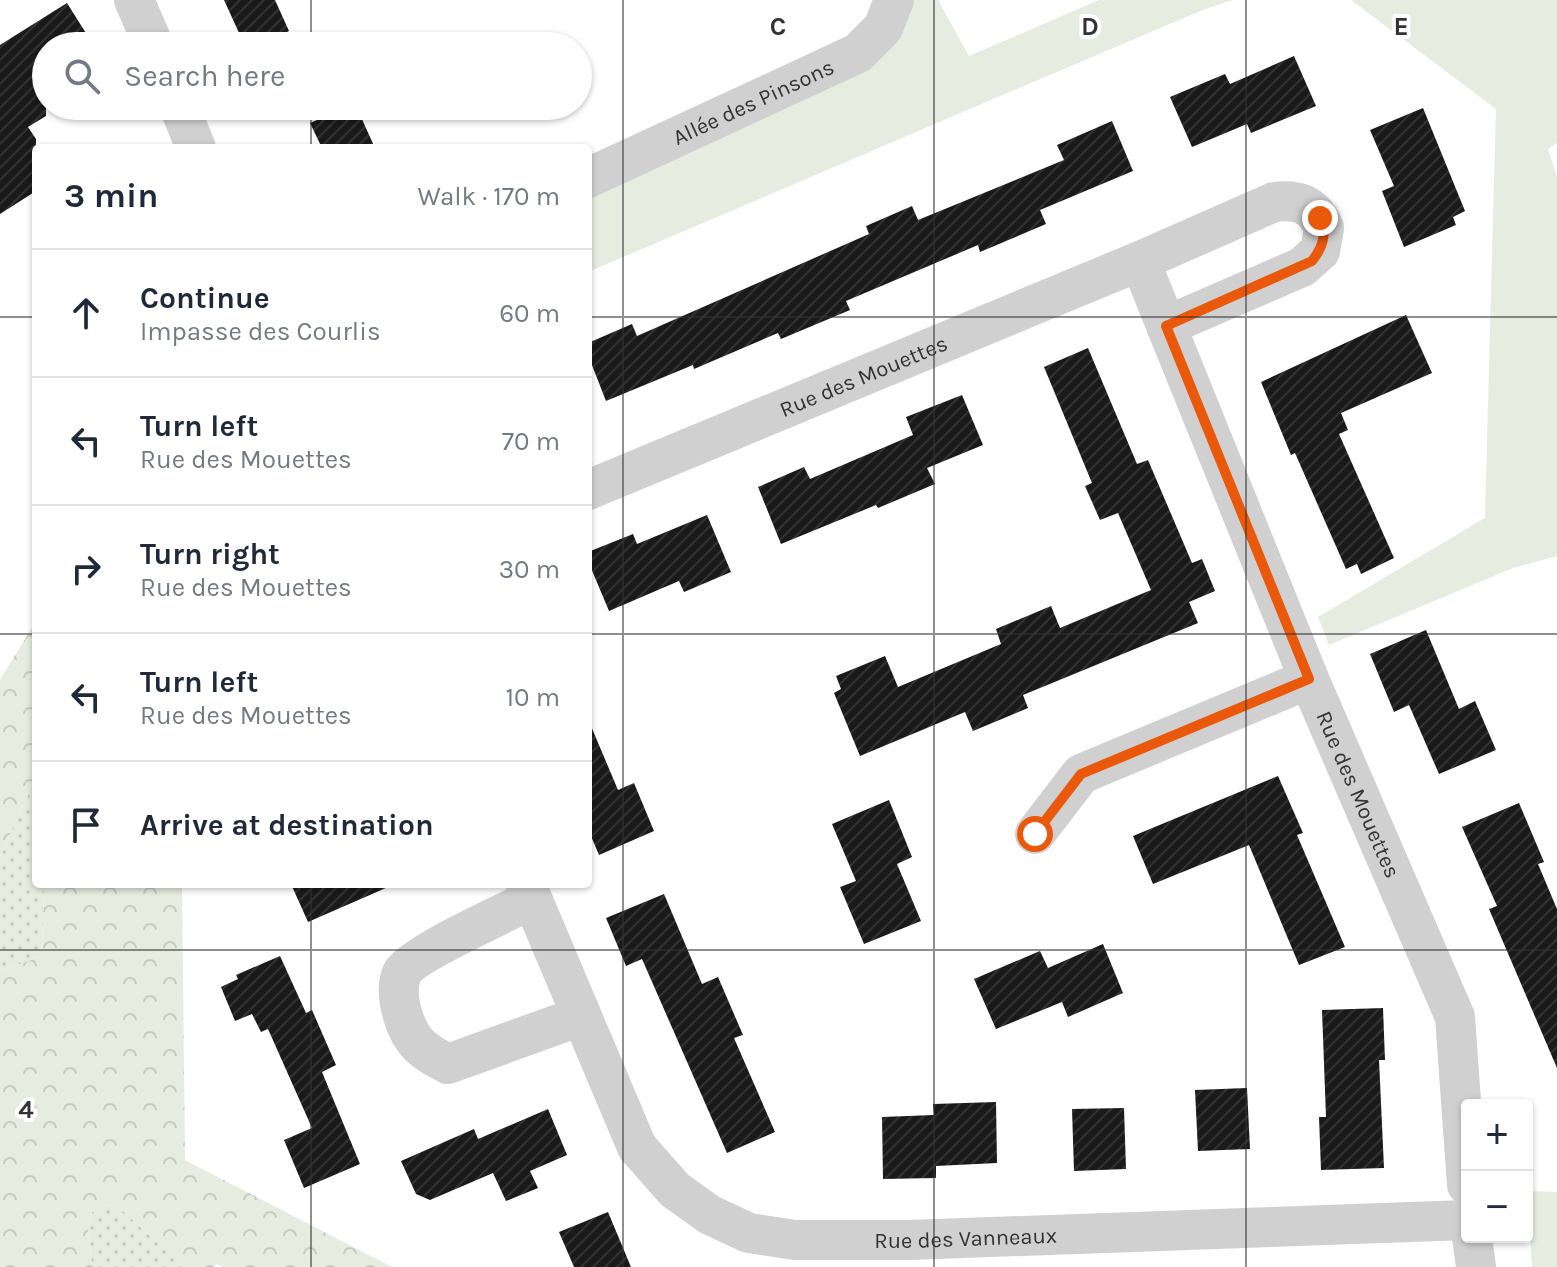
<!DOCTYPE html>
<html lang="en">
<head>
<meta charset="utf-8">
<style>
	:root { --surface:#fff; --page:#f2f2f3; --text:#1f2937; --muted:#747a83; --line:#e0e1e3 }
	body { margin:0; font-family:Karla,sans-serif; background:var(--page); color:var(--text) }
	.controls { position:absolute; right:24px; bottom:24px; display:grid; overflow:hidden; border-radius:8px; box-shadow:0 2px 6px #0004 }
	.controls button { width:72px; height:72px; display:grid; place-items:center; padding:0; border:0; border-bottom:2px solid var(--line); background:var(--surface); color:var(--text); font:40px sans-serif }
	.stop { position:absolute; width:24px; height:24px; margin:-18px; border:6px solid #ea580c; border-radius:50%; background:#fff }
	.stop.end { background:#ea580c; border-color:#fff; box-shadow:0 2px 8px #0008 }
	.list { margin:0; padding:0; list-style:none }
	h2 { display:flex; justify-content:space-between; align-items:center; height:104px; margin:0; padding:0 32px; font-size:34px }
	h2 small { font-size:26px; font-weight:400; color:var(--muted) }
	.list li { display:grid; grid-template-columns:52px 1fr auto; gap:24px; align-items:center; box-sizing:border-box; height:128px; padding:0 32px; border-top:2px solid var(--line) }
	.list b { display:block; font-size:30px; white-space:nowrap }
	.list p { margin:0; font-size:26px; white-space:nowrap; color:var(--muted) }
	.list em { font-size:26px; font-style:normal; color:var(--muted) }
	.icon { flex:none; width:44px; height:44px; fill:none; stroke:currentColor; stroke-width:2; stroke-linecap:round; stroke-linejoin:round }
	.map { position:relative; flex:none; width:1557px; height:1267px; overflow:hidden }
	.search { position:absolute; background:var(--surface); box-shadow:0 2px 6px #0004; left:32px; top:32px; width:560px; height:88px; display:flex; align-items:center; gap:20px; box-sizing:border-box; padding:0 28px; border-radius:44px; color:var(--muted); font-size:30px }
	.panel { position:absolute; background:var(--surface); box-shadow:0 2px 6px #0004; left:32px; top:144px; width:560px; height:744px; border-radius:8px }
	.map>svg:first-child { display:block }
</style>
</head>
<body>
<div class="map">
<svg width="1557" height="1267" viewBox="0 0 1557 1267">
	<defs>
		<pattern id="grass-dots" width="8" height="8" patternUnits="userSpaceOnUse" patternTransform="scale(2)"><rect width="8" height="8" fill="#e6ecdf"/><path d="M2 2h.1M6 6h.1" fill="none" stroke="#c6cbc0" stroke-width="1.8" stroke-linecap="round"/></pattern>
		<pattern id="forest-crowns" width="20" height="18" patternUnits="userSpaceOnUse" patternTransform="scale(2)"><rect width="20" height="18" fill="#e6ecdf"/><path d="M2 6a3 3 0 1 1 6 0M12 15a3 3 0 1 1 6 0" fill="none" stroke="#c6cbc0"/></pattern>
		<pattern id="building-hatch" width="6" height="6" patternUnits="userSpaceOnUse" patternTransform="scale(2)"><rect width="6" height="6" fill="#1a1a1a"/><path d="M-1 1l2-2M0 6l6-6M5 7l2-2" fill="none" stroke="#333"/></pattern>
	</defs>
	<rect width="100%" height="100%" fill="#fff"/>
	<!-- grass -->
	<path fill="url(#grass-dots)" d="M36 778V884H44L42 956 0 971V856Z
		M105 1204 123 1211 184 1267H92L88 1226 92 1212Z"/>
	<!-- forest -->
	<path fill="url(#forest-crowns)" d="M36 621V778L0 856V680Z
		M44 884H182L185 1160 392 1267H223L216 1264 214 1267H184L123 1211 105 1204 92 1212 88 1226 92 1267H0V971L42 956Z"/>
	<!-- park -->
	<path fill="#e6ecdf" d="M908 0H938L969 56 1099 0H1232L1200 11 588 272V195Z
		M1351 0H1557V143L1548 149 1557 177V556L1513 568 1329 645 1318 617 1485 518 1496 109Z
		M1527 1191 1557 1192V1267H1532Z"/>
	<!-- building -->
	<path fill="url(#building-hatch)" d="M224 0H275L289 31 258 46H245Z
		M67 3 94 46H46V116L28 127 36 139V191L0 214V45Z
		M1294 56 1316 106 1251 133 1247 124 1192 147 1170 97 1225 74 1230 84Z
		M311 106H356L375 148H322L310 123 317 120Z
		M1423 108 1465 211 1453 217 1456 225 1404 247 1382 191 1394 186 1370 130Z
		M1112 121 1133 171 1040 210 1046 224 980 252 978 245 846 301 850 310 781 339 778 333 694 369 693 365 606 401 588 355V343L632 324 637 336 869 234 866 226 912 206 918 220 1064 160 1057 145Z
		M1406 315 1432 373 1341 413 1348 430 1339 434 1394 558 1361 574 1357 564 1346 569 1295 453 1291 455 1261 382Z
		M1088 348 1137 464 1148 460 1192 563 1202 559 1215 591 1189 602 1198 623 1023 695 1028 708 973 731 965 712 860 756 834 693 841 689 836 676 885 656 898 687 1001 644 996 629 1051 606 1060 628 1151 590 1118 513 1100 520 1085 486 1092 483 1044 367Z
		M962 395 983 445 927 468 935 484 878 508 876 505 781 544 758 487 804 467 810 479 913 435 906 417Z
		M707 515 731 572 684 592 679 581 609 611 588 561V552L633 534 637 544Z
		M1426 630 1459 709 1475 701 1496 750 1439 774 1409 705 1394 712 1370 654Z
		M588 719 618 790 634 783 654 831 599 855 588 829Z
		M1278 776 1303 833 1297 835 1345 947 1299 965 1249 845 1153 884 1133 836Z
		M889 800 912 857 897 864 921 921 864 944 840 887 856 881 832 824Z
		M1519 803 1544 862 1538 864 1557 909V1068L1489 909 1497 906 1462 827Z
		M291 884H395L308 922Z
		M664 894 702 984 718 977 743 1035 734 1038 775 1132 727 1153 642 959 626 966 606 918Z
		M1103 944 1123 993 1068 1017 1062 1002 996 1029 974 979 1040 951 1048 968Z
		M280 956 306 1013 312 1010 336 1065 322 1072 360 1164 304 1188 284 1140 312 1128 268 1029 261 1032 252 1014 235 1021 221 987 238 979 236 975Z
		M1383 1008 1385 1060H1379L1384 1168 1321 1170 1319 1117H1326L1322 1010Z
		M1247 1088 1250 1149 1198 1151 1195 1090Z
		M996 1102 997 1163 936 1166V1178L883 1179 882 1117 934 1115 933 1104Z
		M1124 1108 1126 1169 1074 1171 1072 1109Z
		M548 1109 567 1155 530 1171 538 1188 506 1201 493 1173 430 1200 416 1194 401 1161 474 1129 478 1139Z
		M608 1212 631 1267H574L559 1232Z"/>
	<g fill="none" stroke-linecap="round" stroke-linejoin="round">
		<!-- minor -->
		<g stroke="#d0d0d0" stroke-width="40">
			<path d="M134 0 154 46"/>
			<path d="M179 106 196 148"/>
			<path id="s1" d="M588 178 858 53 883 28 894 0"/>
			<path d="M1140 261 1274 202C1298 199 1314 204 1324 228L1320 251 1302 267 1166 326"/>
			<path id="s2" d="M588 490 1140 261 1309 679 1455 1017 1467 1185"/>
			<path d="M1035 834 1081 774 1309 679"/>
			<path id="s3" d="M526 884 637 1147 675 1190 710 1215 749 1233 795 1240H909L1467 1220"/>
			<path d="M532 899C508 912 412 954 402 973 396 987 399 1003 403 1016 411 1043 424 1052 448 1064L581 1016"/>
			<path d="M1472 1237 1476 1267"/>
		</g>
	</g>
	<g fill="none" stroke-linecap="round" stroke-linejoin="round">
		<!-- route -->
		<path stroke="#ea580c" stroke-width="10" d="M1035 834 1081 774 1309 679 1166 326 1312 261C1323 247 1327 235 1320 218"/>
	</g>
	<!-- grid -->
	<path fill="none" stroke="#333" stroke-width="2" stroke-opacity="0.55" d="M311 0V46M623 0V1267M934 0V1267M1246 0V1267M311 106V148M0 317H36M588 317H1557M0 634H36M588 634H1557M311 884V1267M0 950H1557"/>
	<g text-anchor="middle" stroke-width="8" stroke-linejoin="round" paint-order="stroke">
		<!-- street labels -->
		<g font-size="22" fill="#333" stroke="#fff">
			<text dy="8" stroke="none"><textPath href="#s1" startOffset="182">Allée des Pinsons</textPath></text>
			<text dy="8" stroke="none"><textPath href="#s2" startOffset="298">Rue des Mouettes</textPath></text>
			<text dy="8" stroke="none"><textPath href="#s2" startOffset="1174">Rue des Mouettes</textPath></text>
			<text dy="8" stroke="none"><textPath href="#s3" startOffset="646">Rue des Vanneaux</textPath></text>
		</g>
	</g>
	<g font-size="26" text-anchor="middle" font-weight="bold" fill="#333" stroke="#fff" stroke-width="8" stroke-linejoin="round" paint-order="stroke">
		<text x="778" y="35">C</text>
		<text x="1090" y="35">D</text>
		<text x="1401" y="35">E</text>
		<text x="26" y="1118">4</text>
	</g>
</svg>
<div class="controls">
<button>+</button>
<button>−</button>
</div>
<div class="stop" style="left:1035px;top:834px"></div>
<div class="stop end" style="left:1320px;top:218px"></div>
<div class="search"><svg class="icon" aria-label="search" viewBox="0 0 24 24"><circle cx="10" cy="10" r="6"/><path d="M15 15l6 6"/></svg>Search here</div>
<section class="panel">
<h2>3 min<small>Walk · 170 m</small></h2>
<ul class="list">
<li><svg class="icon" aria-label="ahead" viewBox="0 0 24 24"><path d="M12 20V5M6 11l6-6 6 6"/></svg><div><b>Continue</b><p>Impasse des Courlis</p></div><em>60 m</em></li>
<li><svg class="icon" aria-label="left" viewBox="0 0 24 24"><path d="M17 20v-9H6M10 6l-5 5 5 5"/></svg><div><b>Turn left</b><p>Rue des Mouettes</p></div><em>70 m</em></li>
<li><svg class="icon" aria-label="right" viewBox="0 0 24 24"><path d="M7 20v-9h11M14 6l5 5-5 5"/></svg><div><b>Turn right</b><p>Rue des Mouettes</p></div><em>30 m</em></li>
<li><svg class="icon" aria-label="left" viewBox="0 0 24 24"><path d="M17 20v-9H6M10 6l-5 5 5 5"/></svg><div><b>Turn left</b><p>Rue des Mouettes</p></div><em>10 m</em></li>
<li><svg class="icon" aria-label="arrive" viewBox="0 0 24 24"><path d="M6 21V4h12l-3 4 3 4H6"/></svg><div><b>Arrive at destination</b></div></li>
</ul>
</section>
</div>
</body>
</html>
